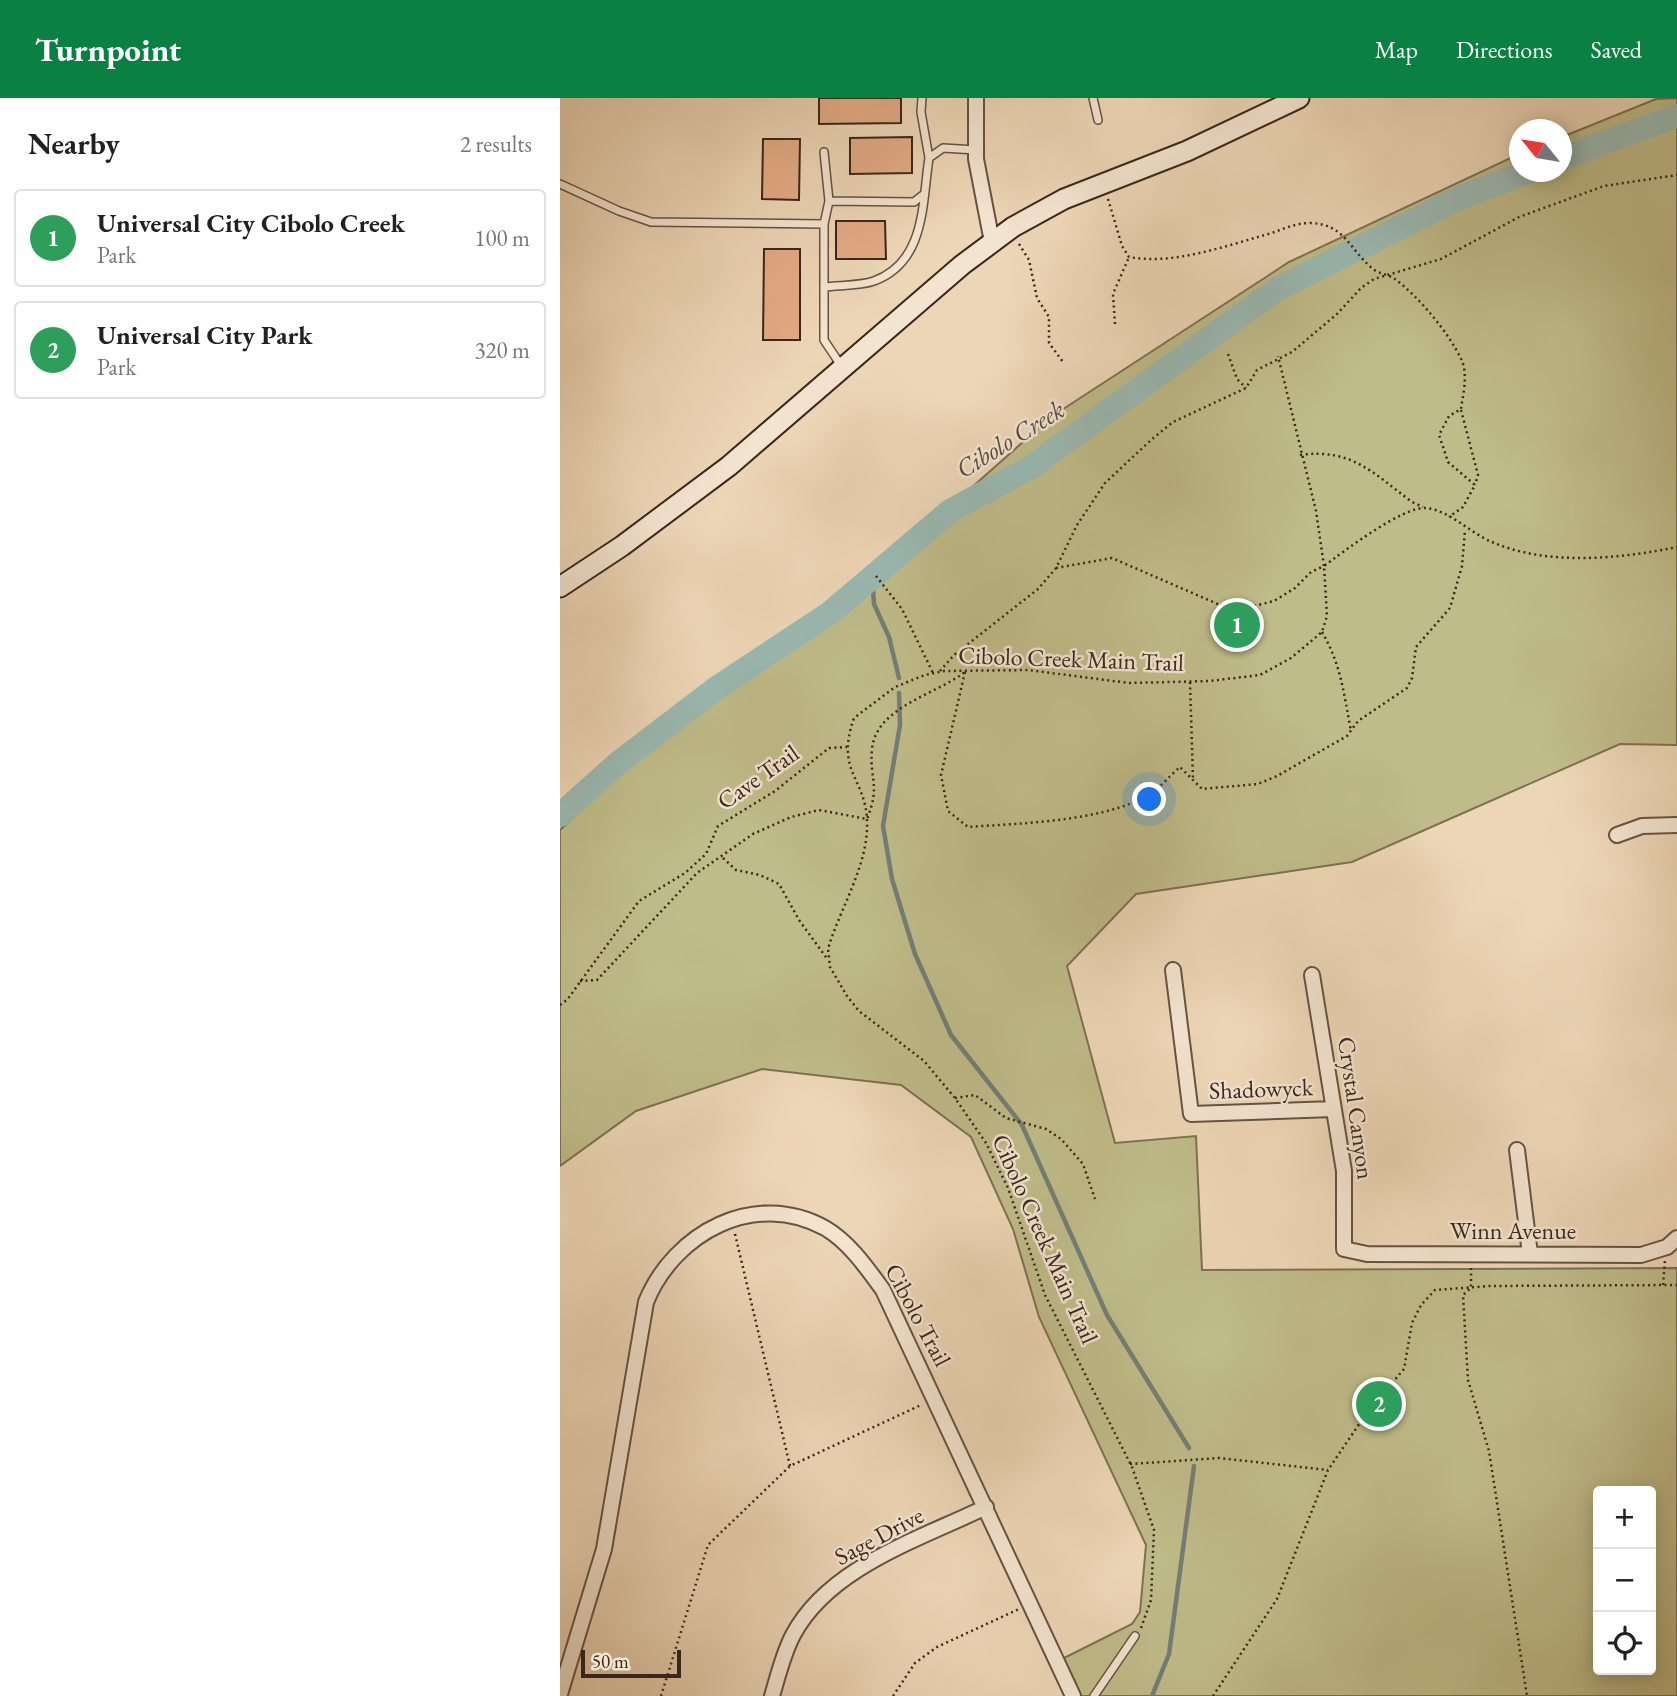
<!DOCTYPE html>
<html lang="en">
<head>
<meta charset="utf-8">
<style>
	:root { --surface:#fff; --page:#f2f2f2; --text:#202124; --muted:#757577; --line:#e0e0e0; --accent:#0b8043 }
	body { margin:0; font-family:"EB Garamond",serif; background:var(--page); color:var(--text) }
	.controls { position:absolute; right:21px; bottom:21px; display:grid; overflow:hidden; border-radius:7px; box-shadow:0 4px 18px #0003 }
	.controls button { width:63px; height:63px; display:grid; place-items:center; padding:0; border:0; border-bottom:2px solid var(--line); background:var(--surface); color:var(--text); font:35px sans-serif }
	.compass { position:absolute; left:949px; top:21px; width:63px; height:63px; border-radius:50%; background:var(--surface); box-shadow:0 4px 18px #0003; rotate:300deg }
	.scale { position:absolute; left:21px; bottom:18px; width:100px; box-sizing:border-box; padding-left:7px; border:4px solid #39271d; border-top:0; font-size:19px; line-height:24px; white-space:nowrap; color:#39271d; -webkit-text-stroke:5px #f3e4d0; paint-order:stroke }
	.you { position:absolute; left:590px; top:702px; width:24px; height:24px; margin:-18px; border:5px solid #fff; border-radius:50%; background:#1a73e8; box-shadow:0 0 0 10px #1a73e833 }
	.badge { display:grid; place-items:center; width:46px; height:46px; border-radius:50%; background:var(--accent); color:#fff; font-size:23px; font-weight:700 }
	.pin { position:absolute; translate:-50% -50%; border:4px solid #fff; box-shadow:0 2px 7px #0006 }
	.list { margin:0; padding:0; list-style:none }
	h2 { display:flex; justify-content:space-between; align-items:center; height:91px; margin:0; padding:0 28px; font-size:30px }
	h2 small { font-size:23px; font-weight:400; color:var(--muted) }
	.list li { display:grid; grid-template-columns:46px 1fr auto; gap:21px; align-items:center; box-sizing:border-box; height:98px; margin:0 14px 14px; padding:0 14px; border:2px solid var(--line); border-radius:7px }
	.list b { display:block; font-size:26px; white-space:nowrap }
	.list p { margin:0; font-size:23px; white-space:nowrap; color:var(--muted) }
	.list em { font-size:23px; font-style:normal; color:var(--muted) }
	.icon { flex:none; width:38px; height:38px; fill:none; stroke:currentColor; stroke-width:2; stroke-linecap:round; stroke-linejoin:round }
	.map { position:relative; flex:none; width:1117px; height:1598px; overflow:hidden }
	header { display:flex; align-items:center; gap:42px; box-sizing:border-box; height:98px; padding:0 35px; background:var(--accent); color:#fff }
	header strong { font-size:33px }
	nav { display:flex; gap:38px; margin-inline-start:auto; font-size:24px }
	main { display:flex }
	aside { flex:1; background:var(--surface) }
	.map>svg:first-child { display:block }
</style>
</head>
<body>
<header>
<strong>Turnpoint</strong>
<nav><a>Map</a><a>Directions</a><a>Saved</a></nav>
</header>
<main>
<aside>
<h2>Nearby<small>2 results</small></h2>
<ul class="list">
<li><span class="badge" style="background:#2e9e5b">1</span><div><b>Universal City Cibolo Creek</b><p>Park</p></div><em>100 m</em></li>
<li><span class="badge" style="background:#2e9e5b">2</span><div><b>Universal City Park</b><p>Park</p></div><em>320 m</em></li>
</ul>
</aside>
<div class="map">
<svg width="1117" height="1598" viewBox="0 0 1117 1598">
	<rect width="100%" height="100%" fill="#edd6b6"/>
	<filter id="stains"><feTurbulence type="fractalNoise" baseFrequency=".00286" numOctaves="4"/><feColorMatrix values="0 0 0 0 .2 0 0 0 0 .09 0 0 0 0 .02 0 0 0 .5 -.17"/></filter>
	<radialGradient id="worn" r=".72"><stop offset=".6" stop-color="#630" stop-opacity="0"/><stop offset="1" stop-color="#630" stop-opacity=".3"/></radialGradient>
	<!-- green -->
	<path fill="#bfbc89" stroke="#7c7253" stroke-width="2" fill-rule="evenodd" d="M1117 0V647L1060 646 792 764 576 796 507 868 555 1045 636 1038 642 1172 1117 1170V1598H519L502 1561 572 1526 580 1514 586 1447 479 1219 453 1131 411 1039 341 987 202 971 76 1013 0 1068V732L163 576 312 478 491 319 729 164 959 56 960 74H1002V39L1096 1ZM1038 1393H1091V1572H1038Z"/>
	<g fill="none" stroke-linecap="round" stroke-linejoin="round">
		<!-- stream -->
		<path stroke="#737f76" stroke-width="4.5" d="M312 478 314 506 329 539 339 580
			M339 595 340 627 323 728 332 781 355 856 391 937 462 1027 547 1217 629 1350
			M592 1598 609 1556 634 1368"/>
		<!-- river -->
		<path stroke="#9ab9b2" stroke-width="24" d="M1002 60 1117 18
			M0 717 57 666 155 591 270 515 390 413 471 369 717 191 899 100 967 74"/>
	</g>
	<!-- building -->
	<path fill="#e2ab85" stroke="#39271d" stroke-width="2" d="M259 0H341V25L259 26Z
		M352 39V75L290 76V40Z
		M203 41H240L239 102 202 101Z
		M276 123H325L326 161H276Z
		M204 151H240V242H203Z"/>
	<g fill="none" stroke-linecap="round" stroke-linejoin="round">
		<!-- lane casing -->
		<g stroke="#665343" stroke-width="10">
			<path id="lane" d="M362 0 361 14 369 60
				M533 0 538 22
				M264 54 269 103 264 126V242L282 269
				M0 86 59 113 91 124 264 126
				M269 103 354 104 363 97
				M264 189C279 187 300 188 314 183 366 164 362 105 369 60L383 50 416 52
				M534 1598 575 1538"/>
		</g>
		<!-- street casing -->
		<g stroke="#665343" stroke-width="18">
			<path id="street" d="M416 0V61L432 144
				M1057 737 1082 728 1117 727
				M613 872 631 1016 774 1011
				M752 877 784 1073V1151L807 1156 1081 1157 1107 1149 1117 1140
				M957 1052 970 1156
				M0 1596 44 1451 86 1204C114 1135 195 1091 265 1130 289 1144 307 1170 323 1192L513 1598
				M212 1598C218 1578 223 1556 233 1537 269 1469 360 1441 426 1409"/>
		</g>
		<!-- secondary casing -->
		<g stroke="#39271d" stroke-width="23">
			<path id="secondary" d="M0 489 62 448 169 368 402 167 453 129 504 101 627 53 739 0"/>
		</g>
		<!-- path -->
		<path stroke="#39271d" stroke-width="2.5" stroke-dasharray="2 3.5" stroke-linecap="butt" d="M548 101 562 148 569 159C613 167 662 149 705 137 720 133 733 125 750 125 785 126 789 151 812 170 818 176 828 176 835 181 859 199 890 236 902 263 908 278 903 296 901 311L889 318 879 337 888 364 915 387 903 409 889 419
			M459 146 469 162 477 200 489 219V245L503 264
			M555 226 553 196 569 159
			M668 256 677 281 686 290
			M901 312 918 377 915 387
			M740 357C792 350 813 375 852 404L863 409
			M496 470 552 460 660 507 686 510 714 503 735 490 751 474 764 468 756 413 718 258
			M316 478 342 511 373 575
			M762 534C781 566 784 597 791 633
			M380 573 394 557 478 491 496 470 517 427 545 385 591 342 613 324 686 290 697 272 732 254 777 216 801 190 814 181 881 161 959 119 1044 88 1117 77
			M405 574 381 677 388 713 408 729C463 725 533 724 584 700 597 694 609 678 620 669L642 691 698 686 717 678 787 638 798 623 847 590 852 580 856 549 890 510 902 468 905 432
			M630 584 633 681
			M163 760 176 772 200 777 219 786 239 822 268 862
			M20 883 37 882 137 775 193 736 231 719 259 712 307 721C321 686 309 682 312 651 316 609 375 597 405 574
			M0 907 7 902 79 803 125 775 146 756 158 728 215 693 269 650 287 649
			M395 1000 415 997 446 1020 486 1031 501 1041 523 1066 535 1101
			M175 1136 230 1368
			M911 1170V1190L903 1197 908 1282 929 1353 967 1598
			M1103 1187 1105 1162
			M570 1366 659 1360 768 1372
			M581 1530 591 1502 594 1432 572 1369 485 1197 448 1090 426 1045 395 1000 364 963 299 913 287 898 270 869 268 851C280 810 309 766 307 723 306 680 275 674 294 620L335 589 365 577 384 573 468 572 569 585 650 583 700 577 731 560 762 534 767 518 764 468C783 454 843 408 866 410 889 412 910 435 932 444 987 468 1059 461 1117 449
			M101 1598 148 1447 230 1368 361 1307
			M333 1598 355 1565 377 1549 459 1511
			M653 1598 717 1501 768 1372 808 1313 844 1271 852 1225 861 1207 875 1192 930 1188 1117 1187"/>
		<!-- lane -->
		<use href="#lane" stroke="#f3e4d0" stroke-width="7"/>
		<!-- street -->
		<use href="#street" stroke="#f3e4d0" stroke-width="14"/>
		<!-- secondary -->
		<use href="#secondary" stroke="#f3e4d0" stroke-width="19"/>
	</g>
	<g text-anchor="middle" stroke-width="5" stroke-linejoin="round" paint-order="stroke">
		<!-- street labels -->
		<g font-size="24" fill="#39271d" stroke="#f3e4d0">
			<text transform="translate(511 561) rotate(2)" y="8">Cibolo Creek Main Trail</text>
			<text transform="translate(198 679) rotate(-35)" y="8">Cave Trail</text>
			<text transform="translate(701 991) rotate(-2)" y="8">Shadowyck</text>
			<text transform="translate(796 1010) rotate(82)" y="8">Crystal Canyon</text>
			<text x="953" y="1141">Winn Avenue</text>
			<text transform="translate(485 1141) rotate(66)" y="8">Cibolo Creek Main Trail</text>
			<text transform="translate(358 1217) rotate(62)" y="8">Cibolo Trail</text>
			<text transform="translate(319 1438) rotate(-28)" y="8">Sage Drive</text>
		</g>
		<!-- water labels -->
		<g font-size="26" font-style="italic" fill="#514c42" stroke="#f3e4d0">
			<text transform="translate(450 341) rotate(-32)" y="9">Cibolo Creek</text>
		</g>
	</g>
	<rect width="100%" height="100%" filter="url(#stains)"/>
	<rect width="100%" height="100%" fill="url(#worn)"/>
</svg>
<div class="controls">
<button>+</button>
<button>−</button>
<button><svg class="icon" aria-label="locate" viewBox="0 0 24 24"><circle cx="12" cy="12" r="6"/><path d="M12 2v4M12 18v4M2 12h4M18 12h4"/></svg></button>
</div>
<svg class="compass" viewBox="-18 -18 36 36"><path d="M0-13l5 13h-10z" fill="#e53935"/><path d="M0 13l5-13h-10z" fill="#757577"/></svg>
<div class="scale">50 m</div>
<div class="you"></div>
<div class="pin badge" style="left:677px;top:527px;background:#2e9e5b">1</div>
<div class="pin badge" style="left:819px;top:1306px;background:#2e9e5b">2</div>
</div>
</main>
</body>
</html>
